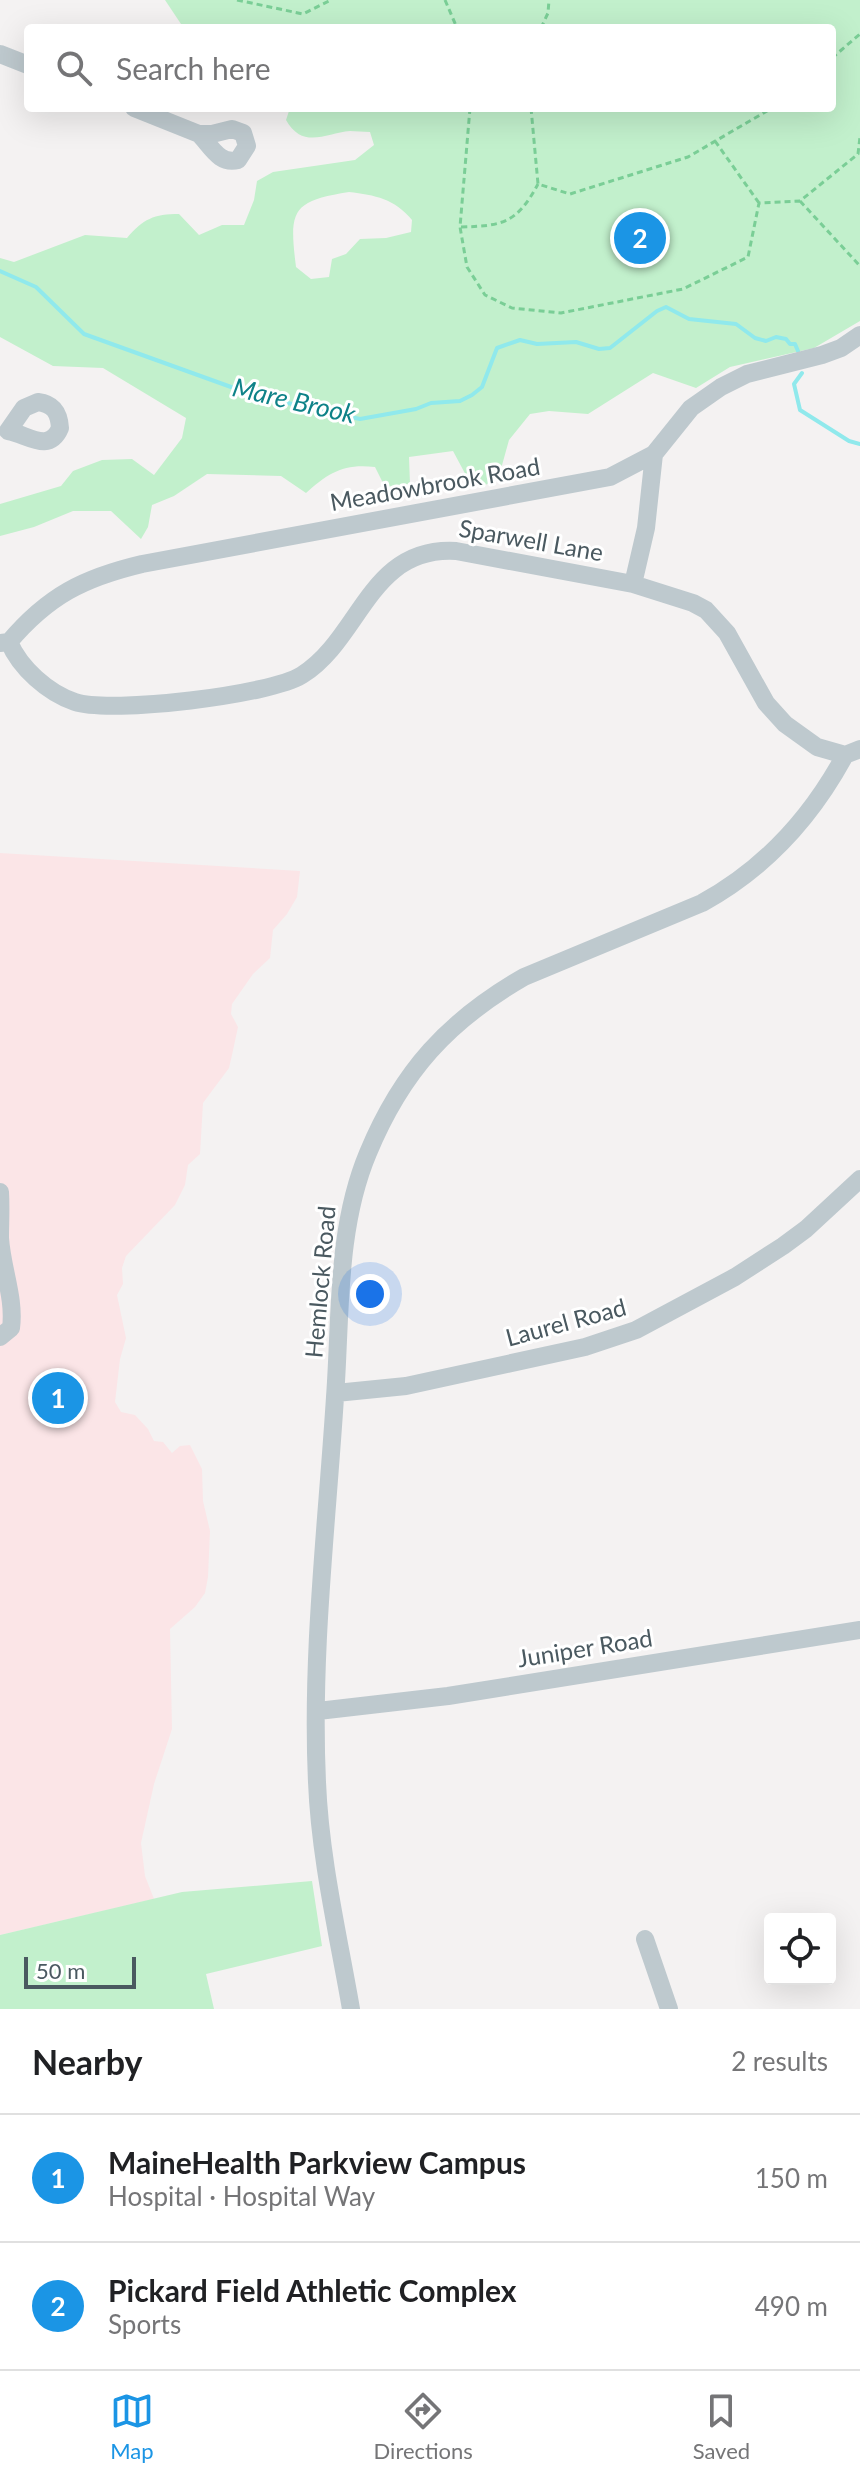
<!DOCTYPE html>
<html lang="en">
<head>
<meta charset="utf-8">
<style>
	:root { --surface:#fff; --page:#f6f6f6; --text:#202124; --muted:#757577; --line:#e0e0e0; --accent:#1b95e5 }
	body { margin:0; font-family:Lato,sans-serif; background:var(--page); color:var(--text) }
	.controls { position:absolute; right:24px; bottom:24px; display:grid; overflow:hidden; border-radius:8px; box-shadow:0 8px 32px #0002 }
	.controls button { width:72px; height:72px; display:grid; place-items:center; padding:0; border:0; border-bottom:2px solid var(--line); background:var(--surface); color:var(--text); font:40px sans-serif }
	.scale { position:absolute; left:24px; bottom:20px; width:112px; box-sizing:border-box; padding-left:8px; border:4px solid #4a5960; border-top:0; font-size:22px; line-height:28px; white-space:nowrap; color:#4a5960; -webkit-text-stroke:6px #fff; paint-order:stroke }
	.you { position:absolute; left:370px; top:1294px; width:28px; height:28px; margin:-20px; border:6px solid #fff; border-radius:50%; background:#1a73e8; box-shadow:0 0 0 12px #1a73e833 }
	.badge { display:grid; place-items:center; width:52px; height:52px; border-radius:50%; background:var(--accent); color:#fff; font-size:26px; font-weight:700 }
	.pin { position:absolute; translate:-50% -50%; border:4px solid #fff; box-shadow:0 2px 8px #0006 }
	.list { margin:0; padding:0; list-style:none }
	h2 { display:flex; justify-content:space-between; align-items:center; height:104px; margin:0; padding:0 32px; font-size:34px }
	h2 small { font-size:26px; font-weight:400; color:var(--muted) }
	.list li { display:grid; grid-template-columns:52px 1fr auto; gap:24px; align-items:center; box-sizing:border-box; height:128px; padding:0 32px; border-top:2px solid var(--line) }
	.list b { display:block; font-size:30px; white-space:nowrap }
	.list p { margin:0; font-size:26px; white-space:nowrap; color:var(--muted) }
	.list em { font-size:26px; font-style:normal; color:var(--muted) }
	.icon { flex:none; width:44px; height:44px; fill:none; stroke:currentColor; stroke-width:2; stroke-linecap:round; stroke-linejoin:round }
	.map { position:relative; flex:none; width:860px; height:2009px; overflow:hidden }
	.search { position:absolute; background:var(--surface); box-shadow:0 8px 32px #0002; left:24px; right:24px; top:24px; height:88px; display:flex; align-items:center; gap:20px; box-sizing:border-box; padding:0 28px; border-radius:8px; color:var(--muted); font-size:30px }
	.sheet { height:360px; background:var(--surface) }
	nav { display:flex; justify-content:space-around; align-items:center; box-sizing:border-box; height:112px; border-top:2px solid var(--line); background:var(--surface); font-size:22px; color:var(--muted) }
	nav a { display:grid; justify-items:center; gap:4px }
	nav .on { color:var(--accent) }
	.map>svg:first-child { display:block }
</style>
</head>
<body>
<div class="map">
<svg width="860" height="2009" viewBox="0 0 860 2009">
	<rect width="100%" height="100%" fill="#f4f2f2"/>
	<!-- medical -->
	<path fill="#fbe5e7" d="M0 853 300 871 297 897 287 914 273 930 270 958 253 974 232 1004 231 1014 238 1027 232 1055 229 1068 203 1103 200 1154 188 1165 185 1185 175 1205 126 1256 122 1268 123 1284 117 1295 126 1338 120 1359 115 1402 121 1412 135 1415 148 1429 154 1441 163 1442 172 1453 180 1446 190 1445 202 1469 203 1501 210 1531 208 1577 205 1593 195 1607 170 1629 172 1729 154 1784 141 1843 145 1876 154 1899 0 1935Z"/>
	<!-- green -->
	<path fill="#c2f0cc" fill-rule="evenodd" d="M165 0H860V321L814 348 730 367 696 388 653 373 588 414 549 411 530 414 509 440 499 476 484 486 468 479 453 451 409 457 410 484 385 487 375 467C344 463 328 473 306 493L281 476 207 474 174 496 152 505 148 527 141 539 111 511H73L34 527 0 536V504L61 486 73 471 102 460 132 459 154 475 182 438 186 418 103 368 53 366 0 337V258L14 262 85 235 127 238C143 219 154 214 179 214L199 235 222 225H244L254 200 257 181 273 172 355 160 374 145 370 132C363 132 356 131 350 131 326 133 303 150 286 120L290 108H832V28H255L252 25C229 25 206 29 183 27ZM349 192C375 195 395 199 412 220L411 232 386 238 360 239 346 254 332 259 329 277 311 279 296 267C289 211 291 201 349 192Z
		M312 1881 322 1946 206 1974 214 2009H0V1935L182 1892Z"/>
	<g fill="none" stroke-linecap="round" stroke-linejoin="round">
		<!-- stream -->
		<path stroke="#90e9ec" stroke-width="4" d="M0 271 36 287 84 334 256 396 360 419 416 409 431 403 460 401 472 395 482 387 497 348 520 340 537 344 576 342 599 349 610 348 657 311 666 307 689 319 736 324 755 338 766 341 776 337 786 339 790 344H795L798 351
			M802 373 794 384 800 410 849 441 860 444"/>
		<!-- path -->
		<path stroke="#7ace96" stroke-width="3" stroke-dasharray="6 4" stroke-linecap="butt" d="M237 0 303 14 331 0
			M445 0 457 28
			M541 28 548 13 549 0
			M832 58 860 34
			M470 108 460 227 467 267 485 295 512 308 561 313 683 289 748 257 759 203 800 201 858 154 860 137
			M531 108 538 184 570 194 688 157 772 108
			M715 141 759 203
			M800 201 860 266
			M461 227C503 226 517 223 538 184"/>
		<!-- minor -->
		<path stroke="#bec9ce" stroke-width="18" d="M0 54 28 65
			M134 108 199 134
			M232 129 243 133 247 146 238 160C219 165 211 146 199 134H212Z
			M38 402C54 404 59 413 60 428 49 454 27 434 8 431L24 408Z
			M633 584 646 528 654 454
			M9 642C20 668 48 693 75 702 111 714 271 695 302 675 361 638 369 546 456 551L633 584 693 603 706 610 727 633 766 703 785 724 817 747 845 755 860 749
			M0 643 9 642C48 596 83 578 142 564L610 477 654 454 691 408 721 387 747 374 822 355 841 348 860 335
			M0 1192C1 1208 0 1223 0 1238 2 1269 15 1298 11 1328L0 1337
			M336 1393 406 1386 585 1347 636 1330 735 1277 783 1246 806 1229 860 1179
			M318 1711 448 1696 860 1630
			M645 1939 669 2009
			M351 2009C338 1934 320 1858 317 1782 311 1654 327 1524 335 1397 341 1316 336 1229 368 1153 402 1071 448 1021 524 977L702 903C764 869 811 818 845 755"/>
	</g>
	<g text-anchor="middle" stroke-width="6" stroke-linejoin="round" paint-order="stroke">
		<!-- street labels -->
		<g font-size="24" fill="#4a5960" stroke="#fff">
			<text transform="translate(435 485) rotate(-10)" y="8">Meadowbrook Road</text>
			<text transform="translate(531 541) rotate(10)" y="8">Sparwell Lane</text>
			<text transform="translate(321 1282) rotate(-85)" y="8">Hemlock Road</text>
			<text transform="translate(566 1323) rotate(-15)" y="8">Laurel Road</text>
			<text transform="translate(585 1649) rotate(-9)" y="8">Juniper Road</text>
		</g>
		<!-- water labels -->
		<g font-size="26" font-style="italic" fill="#0e8288" stroke="#fff">
			<text transform="translate(294 401) rotate(13)" y="9">Mare Brook</text>
		</g>
	</g>
</svg>
<div class="controls">
<button><svg class="icon" aria-label="locate" viewBox="0 0 24 24"><circle cx="12" cy="12" r="6"/><path d="M12 2v4M12 18v4M2 12h4M18 12h4"/></svg></button>
</div>
<div class="scale">50 m</div>
<div class="you"></div>
<div class="pin badge" style="left:58px;top:1398px">1</div>
<div class="pin badge" style="left:640px;top:238px">2</div>
<div class="search"><svg class="icon" aria-label="search" viewBox="0 0 24 24"><circle cx="10" cy="10" r="6"/><path d="M15 15l6 6"/></svg>Search here</div>
</div>
<section class="sheet">
<h2>Nearby<small>2 results</small></h2>
<ul class="list">
<li><span class="badge">1</span><div><b>MaineHealth Parkview Campus</b><p>Hospital · Hospital Way</p></div><em>150 m</em></li>
<li><span class="badge">2</span><div><b>Pickard Field Athletic Complex</b><p>Sports</p></div><em>490 m</em></li>
</ul>
</section>
<nav>
<a class="on"><svg class="icon" aria-label="map" viewBox="0 0 24 24"><path d="M3 6l6-2 6 2 6-2v14l-6 2-6-2-6 2zM9 4v14M15 6v14"/></svg>Map</a>
<a><svg class="icon" aria-label="directions" viewBox="0 0 24 24"><path d="M12 3l9 9-9 9-9-9zM9 14v-3h6M13 9l2 2-2 2"/></svg>Directions</a>
<a><svg class="icon" aria-label="saved" viewBox="0 0 24 24"><path d="M7 4h10v16l-5-4-5 4z"/></svg>Saved</a>
</nav>
</body>
</html>
